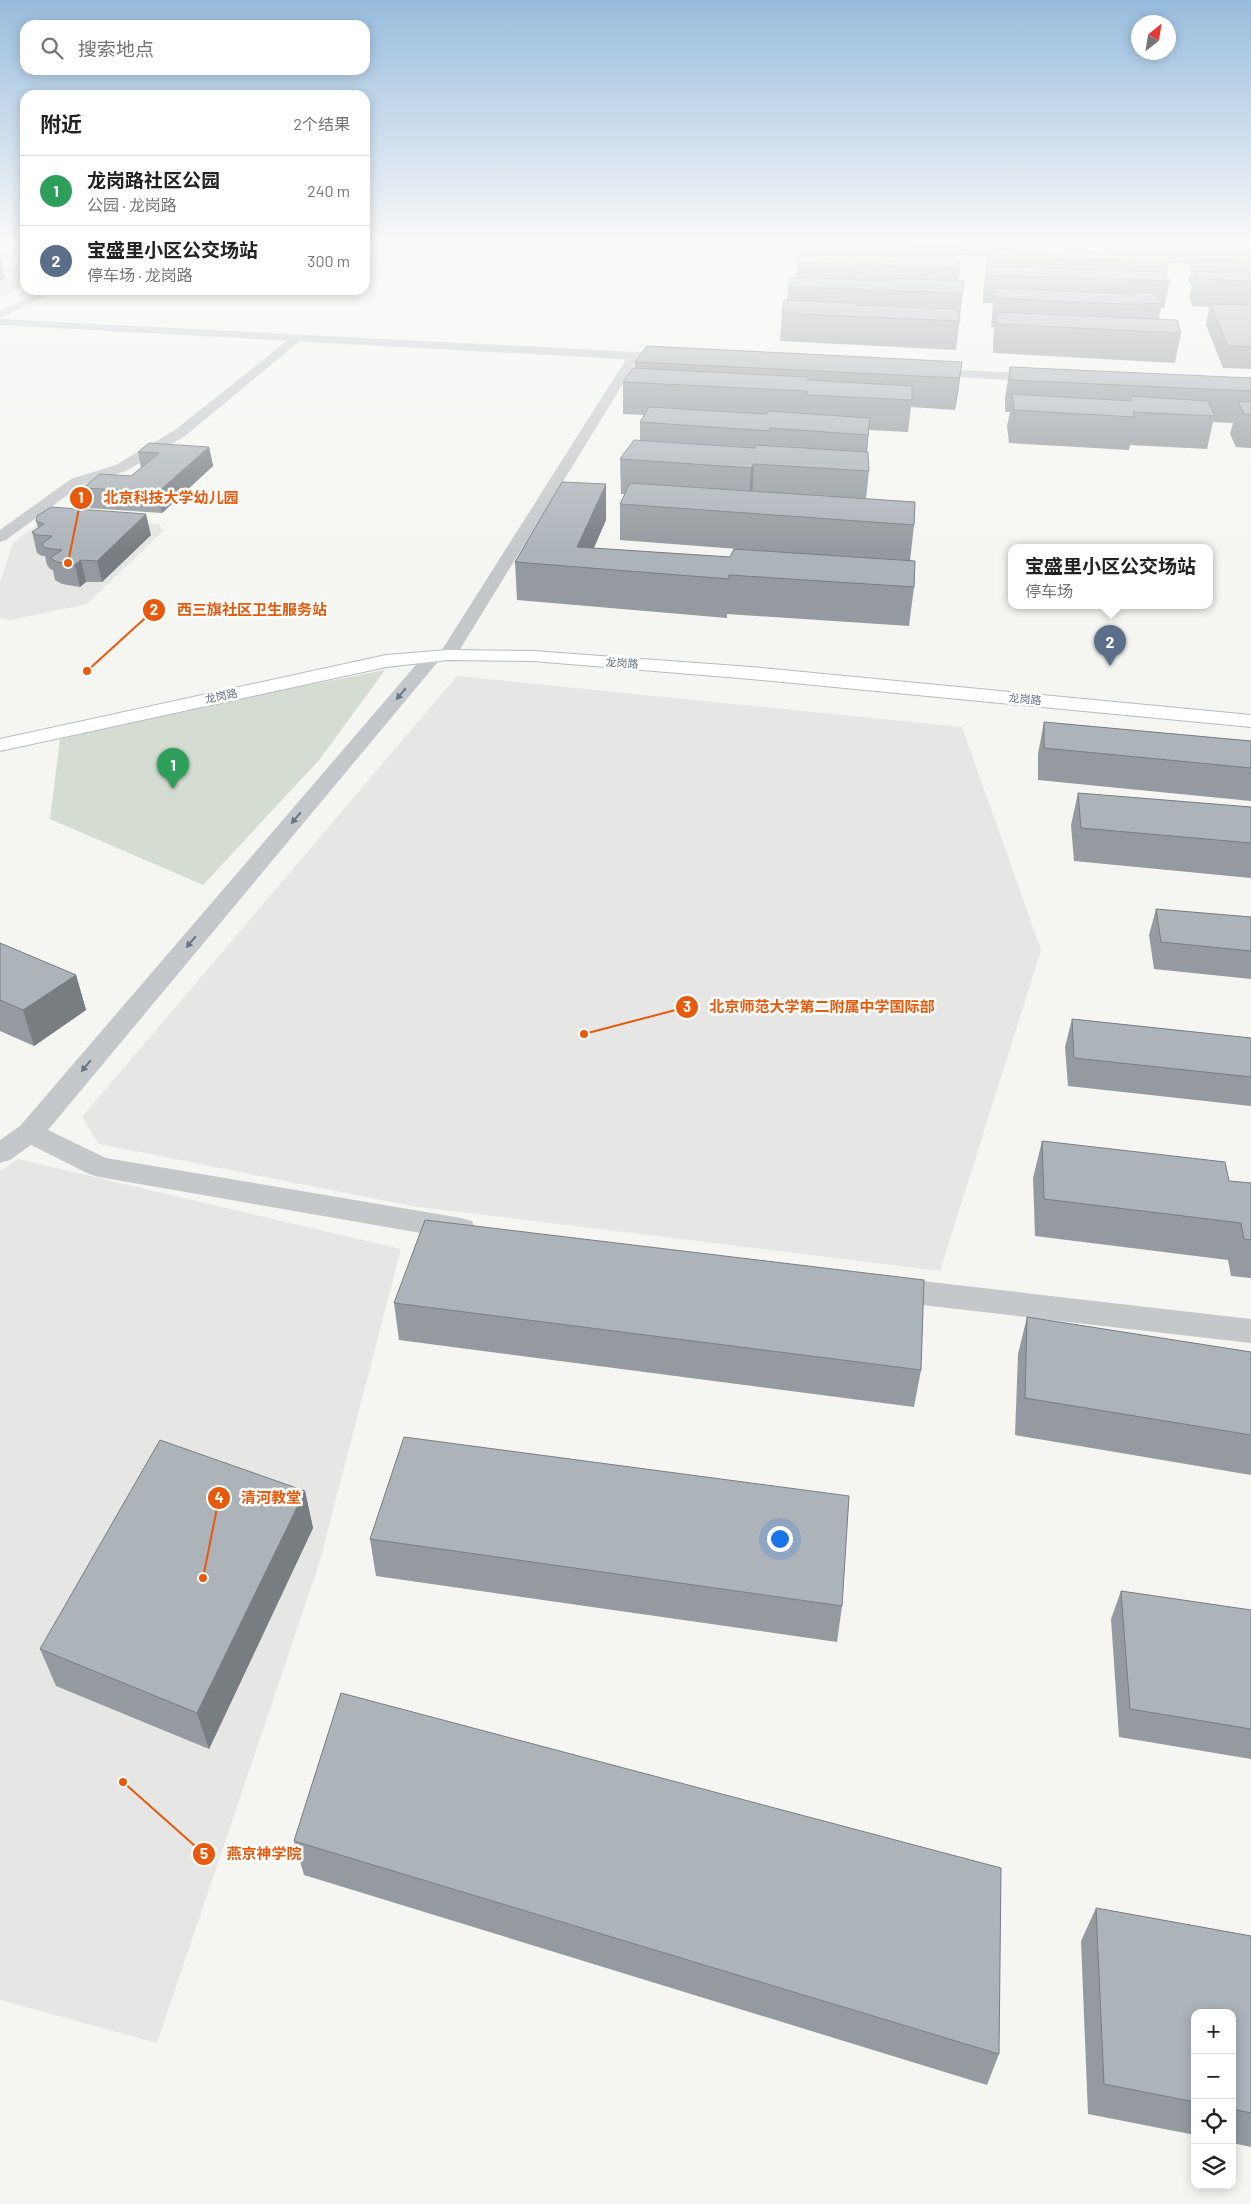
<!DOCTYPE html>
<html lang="zh">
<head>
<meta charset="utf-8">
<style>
	:root { --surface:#fff; --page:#f2f2f2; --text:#222; --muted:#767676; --line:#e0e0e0; --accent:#0f766e }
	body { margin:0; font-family:Barlow,"Noto Sans SC",sans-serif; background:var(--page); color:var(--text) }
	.controls { position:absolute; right:15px; bottom:15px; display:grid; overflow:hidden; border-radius:10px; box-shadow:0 2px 12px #0003 }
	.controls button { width:45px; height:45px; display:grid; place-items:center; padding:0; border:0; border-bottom:1px solid var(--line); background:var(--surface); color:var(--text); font:25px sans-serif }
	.compass { position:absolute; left:1131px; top:15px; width:45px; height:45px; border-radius:50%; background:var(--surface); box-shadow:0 2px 12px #0003; rotate:30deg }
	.you { position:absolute; left:779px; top:1538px; width:18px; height:18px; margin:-12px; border:4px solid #fff; border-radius:50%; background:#1a73e8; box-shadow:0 0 0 8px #1a73e833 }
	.badge { display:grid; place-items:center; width:32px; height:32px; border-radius:50%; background:var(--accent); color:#fff; font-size:16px; font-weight:700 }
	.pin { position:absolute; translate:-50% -41px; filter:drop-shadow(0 1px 2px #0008) }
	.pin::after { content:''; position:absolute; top:26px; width:18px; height:15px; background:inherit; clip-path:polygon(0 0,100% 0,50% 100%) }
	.popup { position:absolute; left:1008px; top:544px; width:205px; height:65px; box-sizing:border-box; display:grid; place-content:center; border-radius:10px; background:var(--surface); filter:drop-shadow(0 1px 4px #0005); font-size:16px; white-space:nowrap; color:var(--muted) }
	.popup b { font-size:19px; color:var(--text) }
	.popup::after { content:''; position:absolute; left:50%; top:100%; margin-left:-10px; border:10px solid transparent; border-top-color:var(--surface) }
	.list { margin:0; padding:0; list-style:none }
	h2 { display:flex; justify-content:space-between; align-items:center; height:65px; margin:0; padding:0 20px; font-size:21px }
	h2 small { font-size:16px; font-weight:400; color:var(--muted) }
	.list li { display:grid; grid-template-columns:32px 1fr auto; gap:15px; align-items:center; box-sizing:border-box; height:70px; padding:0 20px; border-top:1px solid var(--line) }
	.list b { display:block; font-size:19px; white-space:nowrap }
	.list p { margin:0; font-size:16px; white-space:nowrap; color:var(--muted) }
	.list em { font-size:16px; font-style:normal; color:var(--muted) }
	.icon { flex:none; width:28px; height:28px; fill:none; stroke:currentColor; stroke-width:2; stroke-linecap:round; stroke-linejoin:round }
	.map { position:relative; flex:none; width:1251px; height:2204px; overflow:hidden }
	.search { position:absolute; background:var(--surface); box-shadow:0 2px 12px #0003; left:20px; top:20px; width:350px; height:55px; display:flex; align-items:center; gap:12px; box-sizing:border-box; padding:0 18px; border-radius:15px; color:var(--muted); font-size:19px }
	.panel { position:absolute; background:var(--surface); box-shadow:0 2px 12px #0003; left:20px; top:90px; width:350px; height:205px; border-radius:15px }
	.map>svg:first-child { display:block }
</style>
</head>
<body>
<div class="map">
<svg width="1251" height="2204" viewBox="0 0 1251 2204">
	<rect width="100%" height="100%" fill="#f5f5f1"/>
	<!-- built -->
	<path fill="#e6e7e5" d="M47 517 159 524 163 531 87 604 10 620 0 618V582L13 543Z
		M457 676 962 727 1041 950 940 1271 412 1206 99 1144 82 1117Z
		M18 1159 401 1249 319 1564 157 2043 0 2000V1171Z"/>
	<!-- green -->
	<path fill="#d5ddd2" d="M0 245H25V264L0 262Z
		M25 275V285L0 298V276Z
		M385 670 320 759 203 885 50 819 60 739 228 701Z"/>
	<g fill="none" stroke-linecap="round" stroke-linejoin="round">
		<!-- secondary casing -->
		<g stroke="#b7bbc0" stroke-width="2">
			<path id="secondary" d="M448 650 533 651 751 667 1251 715V727L751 679 533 661 448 660 386 667 0 751V739L386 655Z"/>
		</g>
		<!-- minor -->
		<path fill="#c5c8cb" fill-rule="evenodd" d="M0 267 25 269V275L0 273Z
			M297 335 301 336 303 338 301 340 185 436 126 471 81 485 6 540 0 542V530L71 479 116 465 175 430 293 336Z
			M634 352 640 356 454 659 448 660 441 658 48 1130 106 1158 461 1218 472 1221 476 1229 472 1237 461 1240 99 1177 89 1174 31 1145 10 1160 0 1163V1140L20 1126 427 652 433 651 440 653 628 356Z
			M887 1277 1251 1319V1343L887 1301 876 1297 871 1289 876 1281Z"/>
		<!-- tertiary -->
		<path fill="#c5c8cb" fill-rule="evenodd" d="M44 290H57L0 318V311Z
			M0 319 675 354 681 358 675 362 0 325Z
			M923 368 1045 374 1051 378 1045 382 919 375 917 372 919 369Z"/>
		<!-- secondary -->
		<use href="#secondary" fill="#fff" fill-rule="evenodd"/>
	</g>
	<!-- wall -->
	<path fill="#949a9f" d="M804 245H1048L1047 250 1105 252 1106 245H1251V369L1223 368 1206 325 1209 307 1192 306 1189 298 1192 286H1191L1188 279 1191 264 1169 263 1166 276 1170 281 1164 309 1161 308 1159 319 1181 333 1175 363 993 353V341L994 327H991L992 316 993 303H983V293L987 256 955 255 954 259 960 268 958 281 963 293 956 350 780 341 782 313 787 300 788 287 796 277 797 262 804 253Z
		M635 362H962L958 393 955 410 911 407 908 432 869 430 867 452 869 471 866 499 914 525 910 561 914 587 909 626 727 614V618L517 600 515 562 606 520 594 548 730 557 776 552 620 540V504L625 494H621L620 459 640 441V422L644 415 623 414V382L635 368Z
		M1010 367 1251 378V448L1236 447 1230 434 1233 423 1213 422 1207 449 1130 445 1129 450 1009 443 1007 426 1010 412H1005V398Z
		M209 447 213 466 162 513 88 508 83 488 131 476 141 468 138 452Z
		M36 521 151 535 102 582H86L80 587 62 584 55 580 53 570 50 569 47 565 45 556H42L37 553 32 532 38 528Z
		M1044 722 1251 741V801L1038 780V754Z
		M1078 793 1251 807V878L1074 861 1071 825Z
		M1156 909 1251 917V979L1154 969 1149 935Z
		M0 943 76 975 86 1010 34 1046 0 1031Z
		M1072 1019 1251 1038V1106L1068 1086 1065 1047Z
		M1042 1141 1229 1181 1251 1183V1278L1231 1276 1228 1260 1035 1236 1033 1178Z
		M394 1303 921 1370 914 1407 399 1340Z
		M1027 1317 1251 1352V1475L1015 1435 1018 1354Z
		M305 1491 313 1528 209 1749 56 1686 40 1649Z
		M370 1539 842 1606 837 1642 376 1576Z
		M1121 1591 1251 1610V1759L1119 1737 1111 1619Z
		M294 1841 999 2054 987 2085 304 1875Z
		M1096 1908 1251 1936V2147L1232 2143V2013H1195V2135L1088 2114 1081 1941Z"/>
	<!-- shaded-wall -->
	<path fill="#787d82" d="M0 259H1L5 278 0 282Z
		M962 362 958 393 955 410 959 378Z
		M870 418 867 451 864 469Z
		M209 447 213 466 162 513 158 492Z
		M754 464 752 499 749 503 751 468Z
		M606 484V520L585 567 577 547Z
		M146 514 151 535 102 582 97 561Z
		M81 560 86 582 80 587 75 565Z
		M76 975 86 1010 34 1046 23 1010Z
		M305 1491 313 1528 209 1749 197 1713Z"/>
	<!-- building -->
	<path fill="#acb3b9" stroke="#787d82" d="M912 245H956V246Z
		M988 248 1079 252 1165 254 1169 262 989 255Z
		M1194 252 1251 255V261L1197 259Z
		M801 253 959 259 960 268 797 262Z
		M986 266 1164 272 1170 281 987 275Z
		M1195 271 1251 274V281L1198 279Z
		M792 277 891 281 892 278 964 281 963 293 788 287Z
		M995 288 1136 294 1135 292 1156 293 1162 304 1145 303 1146 305 995 298Z
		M784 300 856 303V305L957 309 960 321 782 313Z
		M1210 304 1251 305V347L1228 346Z
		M997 312 1177 320 1181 333 997 324Z
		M647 346 962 362 959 378 635 362Z
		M1010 367 1251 378V391L1010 380Z
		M633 368 808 377V380L912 386V400L808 395 807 391 623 382Z
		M1012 394 1131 401V396L1208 401 1215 416 1133 412 1135 417 1014 410Z
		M1238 401 1251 402V415L1244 414Z
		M649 407 767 414 768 411 870 418 868 435 770 428V431L640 422Z
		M634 440 755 448 756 445 868 452 869 471 754 464 751 468 620 459Z
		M149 443 209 447 158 492 83 488 100 474 131 476 159 453 138 452Z
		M562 482 606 484 577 547 730 557 734 549 915 561 914 587 729 575V579L515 562Z
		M630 483 915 502 914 525 620 504Z
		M51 507 146 514 97 561 81 560 75 565 57 562 50 558 62 550 45 548 42 544 52 536 37 535 32 532 44 524 36 521 37 516Z
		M1044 722 1251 741V768L1044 748Z
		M1078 793 1251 807V843L1081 828Z
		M1156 909 1251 917V951L1161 942Z
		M0 943 76 975 23 1010 0 1000Z
		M1072 1019 1251 1038V1077L1074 1058Z
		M1042 1141 1225 1162 1229 1181 1251 1183V1240L1244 1239 1241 1223 1044 1199Z
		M425 1220 924 1280 921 1370 394 1303Z
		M1027 1317 1251 1352V1435L1025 1398Z
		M404 1437 849 1496 842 1606 370 1539Z
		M160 1440 305 1491 197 1713 40 1649Z
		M1121 1591 1251 1610V1729L1130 1709Z
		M341 1693 1001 1868 999 2054 294 1841Z
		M1096 1908 1251 1936V2113L1232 2109V2013H1195V2102L1104 2084Z"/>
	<!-- one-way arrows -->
	<defs><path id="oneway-solid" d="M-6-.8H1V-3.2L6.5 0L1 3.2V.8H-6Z" transform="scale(1.25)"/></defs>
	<g fill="#687788">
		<use href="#oneway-solid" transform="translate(401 694) rotate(130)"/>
		<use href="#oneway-solid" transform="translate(296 818) rotate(130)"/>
		<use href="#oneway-solid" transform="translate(191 942) rotate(130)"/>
		<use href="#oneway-solid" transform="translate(86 1066) rotate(130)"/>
	</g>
	<!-- sky -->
	<linearGradient id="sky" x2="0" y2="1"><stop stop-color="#97bcdd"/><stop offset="0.44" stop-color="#fafaf9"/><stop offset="1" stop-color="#fafaf9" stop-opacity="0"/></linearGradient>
	<rect width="1251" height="553" fill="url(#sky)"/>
	<g text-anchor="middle" stroke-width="5" stroke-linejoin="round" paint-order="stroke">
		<!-- far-street labels -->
		<g font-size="11" fill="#637384" stroke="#fff">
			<text transform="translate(622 663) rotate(4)" y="4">龙岗路</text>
			<text transform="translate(221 696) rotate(-12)" y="4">龙岗路</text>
			<text transform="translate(1025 699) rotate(5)" y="4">龙岗路</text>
		</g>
	</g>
	<!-- callouts -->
	<path fill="none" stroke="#e8590c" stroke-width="2" d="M68 563L81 498M87 671L154 610M584 1034L687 1007M203 1578L219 1498M123 1782L204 1854"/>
	<g fill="#e8590c" stroke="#fff" stroke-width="2">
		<circle cx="68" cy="563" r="5"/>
		<circle cx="87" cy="671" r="5"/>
		<circle cx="584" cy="1034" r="5"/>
		<circle cx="203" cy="1578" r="5"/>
		<circle cx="123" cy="1782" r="5"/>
		<circle cx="81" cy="498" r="12"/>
		<circle cx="154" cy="610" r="12"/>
		<circle cx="687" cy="1007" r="12"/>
		<circle cx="219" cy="1498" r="12"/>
		<circle cx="204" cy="1854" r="12"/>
	</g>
	<g font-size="15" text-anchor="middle" font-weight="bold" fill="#fff">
		<text x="81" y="503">1</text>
		<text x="154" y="615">2</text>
		<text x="687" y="1012">3</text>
		<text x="219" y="1503">4</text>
		<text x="204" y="1859">5</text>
	</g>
	<g font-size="15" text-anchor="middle" font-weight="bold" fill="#e8590c" stroke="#fff" stroke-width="5" stroke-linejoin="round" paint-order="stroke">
		<text x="171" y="503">北京科技大学幼儿园</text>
		<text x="252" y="615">西三旗社区卫生服务站</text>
		<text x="822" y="1012">北京师范大学第二附属中学国际部</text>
		<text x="271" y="1503">清河教堂</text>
		<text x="264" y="1859">燕京神学院</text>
	</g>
</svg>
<div class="controls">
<button>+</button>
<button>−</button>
<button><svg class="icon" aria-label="locate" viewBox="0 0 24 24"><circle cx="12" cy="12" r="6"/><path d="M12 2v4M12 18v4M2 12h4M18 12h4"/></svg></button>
<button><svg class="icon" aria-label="layers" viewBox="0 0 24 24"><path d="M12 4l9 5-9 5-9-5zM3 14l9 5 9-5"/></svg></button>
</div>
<svg class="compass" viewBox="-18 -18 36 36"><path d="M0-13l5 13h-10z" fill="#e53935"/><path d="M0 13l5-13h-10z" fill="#767676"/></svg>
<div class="you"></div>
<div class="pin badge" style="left:173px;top:789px;background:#2e9e5b">1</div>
<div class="pin badge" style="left:1110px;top:666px;background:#5c6f8a">2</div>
<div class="popup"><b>宝盛里小区公交场站</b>停车场</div>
<div class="search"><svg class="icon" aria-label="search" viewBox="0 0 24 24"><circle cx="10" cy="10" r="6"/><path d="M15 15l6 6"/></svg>搜索地点</div>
<section class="panel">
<h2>附近<small>2个结果</small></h2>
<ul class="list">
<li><span class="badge" style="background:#2e9e5b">1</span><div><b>龙岗路社区公园</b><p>公园 · 龙岗路</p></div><em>240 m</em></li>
<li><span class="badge" style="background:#5c6f8a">2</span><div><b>宝盛里小区公交场站</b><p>停车场 · 龙岗路</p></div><em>300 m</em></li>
</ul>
</section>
</div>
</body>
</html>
